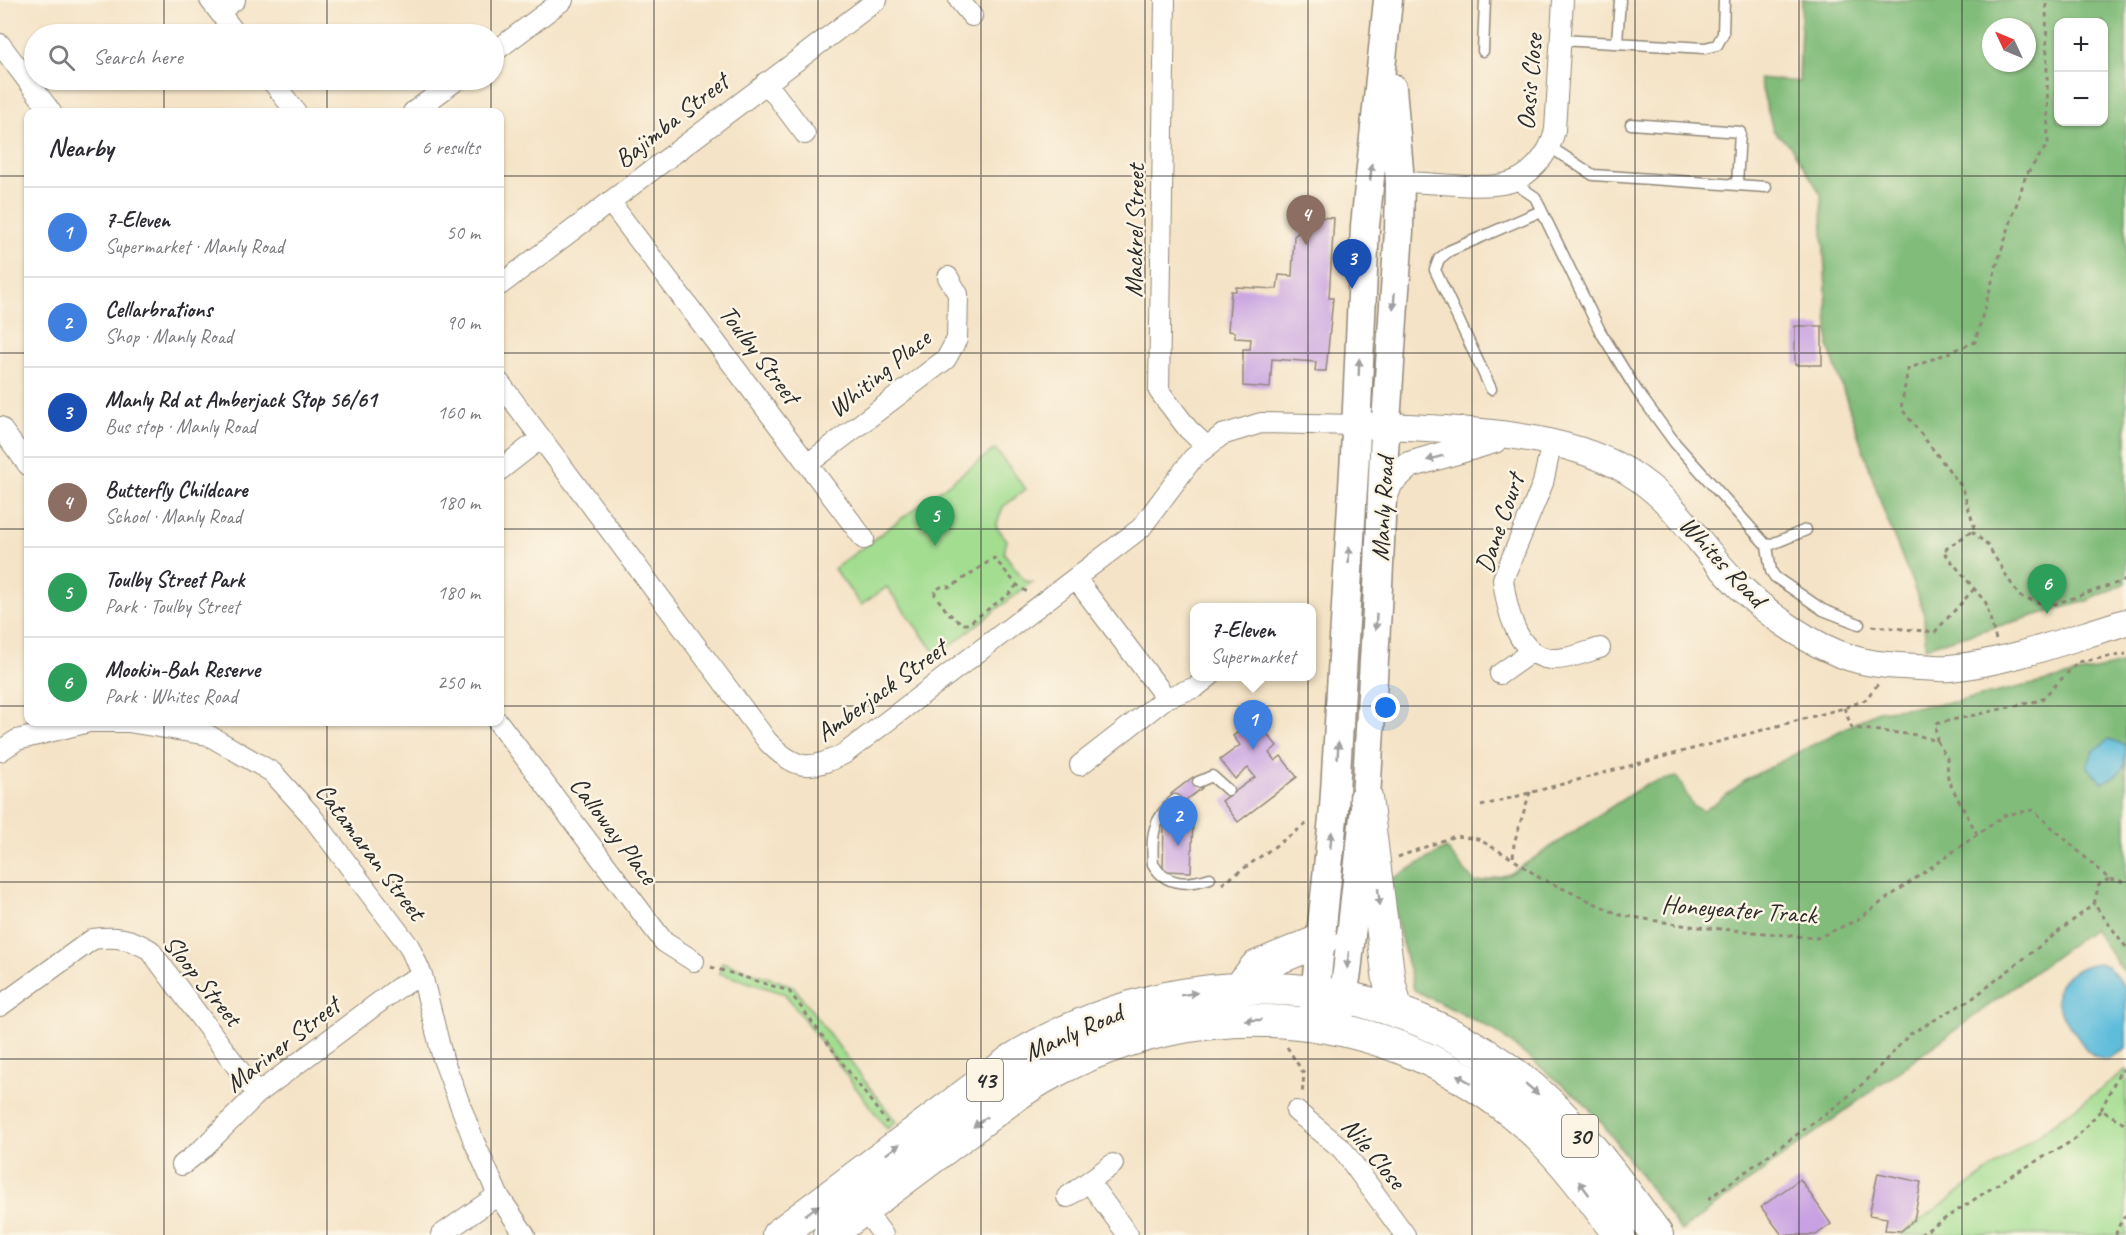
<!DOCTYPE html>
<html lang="en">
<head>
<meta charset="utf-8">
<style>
	:root { --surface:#fff; --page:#f7f7f7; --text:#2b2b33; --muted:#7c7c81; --line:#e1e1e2; --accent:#7c3aed }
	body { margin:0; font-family:Caveat,sans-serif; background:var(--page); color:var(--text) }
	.controls { position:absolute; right:18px; top:18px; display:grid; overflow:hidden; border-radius:12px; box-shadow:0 2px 4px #0004 }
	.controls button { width:54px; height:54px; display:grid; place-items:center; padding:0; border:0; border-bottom:2px solid var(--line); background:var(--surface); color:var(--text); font:30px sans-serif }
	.compass { position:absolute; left:1982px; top:18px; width:54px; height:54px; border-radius:50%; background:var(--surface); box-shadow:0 2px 4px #0004; rotate:314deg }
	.you { position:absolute; left:1386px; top:708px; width:21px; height:21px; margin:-15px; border:4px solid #fff; border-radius:50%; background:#1a73e8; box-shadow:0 0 0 9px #1a73e833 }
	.badge { display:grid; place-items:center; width:39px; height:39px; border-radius:50%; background:var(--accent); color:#fff; font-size:20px; font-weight:700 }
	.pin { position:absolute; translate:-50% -50px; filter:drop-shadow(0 2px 3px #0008) }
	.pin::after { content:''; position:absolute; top:32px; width:21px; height:18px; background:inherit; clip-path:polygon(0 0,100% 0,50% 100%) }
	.popup { position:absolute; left:1190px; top:603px; width:126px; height:78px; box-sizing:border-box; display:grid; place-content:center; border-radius:12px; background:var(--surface); filter:drop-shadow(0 2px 4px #0005); font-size:20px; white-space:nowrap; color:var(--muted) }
	.popup b { font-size:22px; color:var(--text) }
	.popup::after { content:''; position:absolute; left:50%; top:100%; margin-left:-12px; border:12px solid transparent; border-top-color:var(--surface) }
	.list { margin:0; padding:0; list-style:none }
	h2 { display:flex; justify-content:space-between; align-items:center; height:78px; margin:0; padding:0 24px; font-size:26px }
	h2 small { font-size:20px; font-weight:400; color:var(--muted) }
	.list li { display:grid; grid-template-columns:39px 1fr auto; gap:18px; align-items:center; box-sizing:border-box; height:90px; padding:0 24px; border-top:2px solid var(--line) }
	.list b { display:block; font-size:22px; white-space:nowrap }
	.list p { margin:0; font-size:20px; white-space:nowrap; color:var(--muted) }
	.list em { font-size:20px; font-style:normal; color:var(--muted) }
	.icon { flex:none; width:33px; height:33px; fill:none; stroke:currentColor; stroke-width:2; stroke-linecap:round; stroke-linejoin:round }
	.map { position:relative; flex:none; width:2126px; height:1235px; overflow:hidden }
	.search { position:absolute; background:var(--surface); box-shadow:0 2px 4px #0004; left:24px; top:24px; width:480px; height:66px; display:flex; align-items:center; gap:15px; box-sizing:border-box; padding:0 21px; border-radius:33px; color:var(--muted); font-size:22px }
	.panel { position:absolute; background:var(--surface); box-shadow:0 2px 4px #0004; left:24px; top:108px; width:480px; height:618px; border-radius:12px }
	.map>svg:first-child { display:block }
</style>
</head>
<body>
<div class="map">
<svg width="2126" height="1235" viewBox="0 0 2126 1235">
	<rect width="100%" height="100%" fill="#fcf5e5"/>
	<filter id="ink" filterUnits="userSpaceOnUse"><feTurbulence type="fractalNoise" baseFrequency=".0167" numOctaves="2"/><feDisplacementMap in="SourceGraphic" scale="12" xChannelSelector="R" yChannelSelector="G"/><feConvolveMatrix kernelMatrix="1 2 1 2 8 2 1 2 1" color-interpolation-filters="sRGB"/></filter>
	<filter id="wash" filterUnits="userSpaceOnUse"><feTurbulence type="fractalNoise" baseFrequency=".008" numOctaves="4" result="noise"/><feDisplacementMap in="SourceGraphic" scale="24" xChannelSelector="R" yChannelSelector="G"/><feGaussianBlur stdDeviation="1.35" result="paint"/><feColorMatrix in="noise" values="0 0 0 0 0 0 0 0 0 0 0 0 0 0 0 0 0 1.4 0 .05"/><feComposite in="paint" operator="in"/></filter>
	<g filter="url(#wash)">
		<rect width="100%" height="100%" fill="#f4e3c6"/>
		<!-- green -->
		<path fill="#a2dd90" stroke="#66845e" stroke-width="1.5" d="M995 449 1026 489 1003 507 996 526 1007 540 1004 553 1025 581 1032 582 937 656 887 587 861 605 834 569Z
			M722 962 793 986 896 1122 887 1129 785 994 719 973Z
			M2126 1071V1235H1900Z"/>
		<!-- forest -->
		<path fill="#81bc7a" stroke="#567452" stroke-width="1.5" fill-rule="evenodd" d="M1802 0H2126V583L2090 600 1925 647 1924 613 1883 509 1829 348 1821 194 1791 147 1773 130 1759 78 1799 82ZM2104 22V122H2058V22ZM1991 27H2027V63H1991Z
			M2126 663V975L2093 929 1681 1231 1602 1123 1578 1097 1494 1030 1414 990 1387 882 1446 848 1475 883 1510 874 1646 784 1677 777 1693 806 1704 811 1749 778 1878 711 1955 702Z"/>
		<!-- water -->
		<path fill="#5ebddc" stroke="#447484" stroke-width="1.5" d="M2109 739 2126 745C2126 770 2124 771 2102 783L2087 766 2093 752Z
			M2099 963 2107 966 2126 988V1049L2106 1060C2089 1056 2084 1047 2075 1033 2068 1024 2059 1013 2057 1000 2055 978 2080 965 2099 963Z"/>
		<g id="blocks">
			<!-- building -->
			<path fill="#c8a1e2" d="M1317 217 1334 218 1329 298H1333L1326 371H1315L1316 362 1272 359 1270 388 1243 386V349H1250L1251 339 1235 338V332L1228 331 1231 291H1236V287L1277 289 1279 275 1292 276 1294 236Z
				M1795 326H1822V365H1795Z
				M1255 719 1277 746 1269 753 1275 761 1281 756 1297 777 1238 822 1222 801 1255 777 1248 768 1235 779 1220 760 1240 745 1233 736Z
				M1193 777 1202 788 1179 805 1171 794Z
				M1164 821H1193L1191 872 1163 871Z
				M1878 1173 1921 1182 1914 1220 1901 1231 1885 1230 1887 1218 1869 1215Z
				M1800 1179 1831 1224 1816 1235H1782L1761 1207Z"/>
		</g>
	</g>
	<g filter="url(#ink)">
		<use href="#blocks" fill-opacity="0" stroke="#908778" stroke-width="1.5"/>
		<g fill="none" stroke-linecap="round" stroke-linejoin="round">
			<!-- service casing -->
			<g stroke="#908778" stroke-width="13">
				<path id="service" d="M1560 40 1705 48 1717 45 1723 34 1724 0
					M1617 42 1620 0
					M1483 51 1485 0
					M1631 124 1740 132 1737 185
					M1550 147 1593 175 1766 187
					M1513 182 1535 197 1600 331 1637 391 1675 443 1767 546 1771 571 1775 577 1823 610 1859 624
					M1491 389 1435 270 1439 259 1449 251 1541 211
					M1767 546 1806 530
					M1198 782 1212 776 1228 790
					M1175 800C1153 819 1151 835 1153 864 1166 887 1189 885 1210 878"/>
			</g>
			<!-- minor casing -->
			<g stroke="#908778" stroke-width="22">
				<path id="minor" d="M210 0 236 34
					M959 0 972 16
					M1165 0 1159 391 1188 429 1206 446
					M219 12 235 0
					M0 44 51 112
					M494 52 563 0
					M271 80 296 112
					M766 82 805 134
					M413 112 457 80
					M1400 182C1432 182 1474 189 1503 184 1529 180 1550 154 1555 130L1563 0
					M610 202 864 539
					M500 285 877 0
					M500 383 768 742C795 770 810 771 844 754L1141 528 1193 458 1222 435 1261 423 1357 425
					M0 427 28 465
					M1552 441 1543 483 1503 579C1506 605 1515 650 1545 658 1562 662 1583 653 1600 648
					M809 463 946 359 957 339 958 294 948 277
					M500 470 541 438
					M1076 579 1166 698
					M1500 674 1531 652
					M498 722 664 942 694 961
					M0 751 17 740 89 722H128L208 735 272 772 310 814 409 946 422 975 443 1059 473 1139 498 1195 525 1235
					M1080 765 1166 698 1196 687 1210 676
					M0 1006 93 939C116 936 130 938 150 950L257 1094
					M1296 1111 1342 1149 1405 1235
					M182 1165 201 1150 257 1094 398 988 422 975
					M1089 1182 1128 1235
					M1067 1197 1113 1164
					M858 1201 883 1235
					M441 1235 498 1195"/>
			</g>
			<!-- tertiary casing -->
			<g stroke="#908778" stroke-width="28">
				<path id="tertiary" d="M1357 425C1441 429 1554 428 1627 471 1680 503 1699 548 1741 588 1770 616 1812 646 1851 658 1872 665 1897 666 1919 667 1929 667 1940 669 1950 668 2010 662 2069 639 2126 622
					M1383 501 1390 482 1409 465 1494 440"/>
			</g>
			<!-- secondary casing -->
			<g stroke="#908778" stroke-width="31">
				<path id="secondary" d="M1313 1015 1334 808 1355 454 1365 226 1388 0
					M1337 1030 1347 972 1366 798 1377 609 1384 452 1399 231 1400 182 1392 88"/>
			</g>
			<!-- primary casing -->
			<g stroke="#908778" stroke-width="34">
				<path id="primary" d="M1366 798 1389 981 1397 1012
					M1239 989 1256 967 1322 940
					M778 1235 1012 1060C1174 960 1376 962 1527 1084 1579 1126 1617 1181 1657 1235
					M829 1235C874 1201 919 1168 964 1134 991 1114 1018 1091 1048 1075 1204 989 1390 1005 1526 1124 1562 1156 1591 1196 1619 1235"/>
			</g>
			<!-- path -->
			<path stroke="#908778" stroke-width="3" stroke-dasharray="4.5 4.5" stroke-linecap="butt" d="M1972 531 1988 546 2019 596 2049 606 2126 580
				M1017 585 1010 593 968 624H963L948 613 935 595V590L941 587H951L994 558 1017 585 1027 592
				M1872 626 1935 632 1974 589
				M1996 640 1986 603 1943 551 1972 531 1974 526 1962 487 1901 408 1908 369 1975 342 1997 264 2026 175 2048 144 2046 0
				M1844 708 1852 728 1917 735 1937 741 1947 758 1948 780 1977 834
				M1937 741 1935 724 2041 700 2078 662 2126 654
				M1530 792 1514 843 1513 859 1540 878 1620 915 1689 926 1817 938 1855 921 2005 815 2033 810 2109 879 2126 882
				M1481 806 1844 708 1865 700 1878 684
				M1398 857 1455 836 1478 839 1513 859
				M2109 879 2099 884 2094 904 2126 947
				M1222 884 1309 822
				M711 967 789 991 887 1123
				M1287 1047 1304 1074 1302 1095
				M2101 1110 2120 1071 2126 1069
				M1708 1199 1839 1104 1867 1080 1910 1034 1973 998 2094 904
				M1920 1235 2010 1176 2074 1140 2101 1110 2126 1124
				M2116 1235 2117 1229 2126 1214"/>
			<!-- service -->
			<use href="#service" stroke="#fff" stroke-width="10"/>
			<!-- minor -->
			<use href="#minor" stroke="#fff" stroke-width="20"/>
			<!-- tertiary -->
			<use href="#tertiary" stroke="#fff" stroke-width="26"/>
			<!-- secondary -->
			<use href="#secondary" stroke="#fff" stroke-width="28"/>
			<!-- primary -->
			<use href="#primary" stroke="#fff" stroke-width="32"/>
		</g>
		<!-- one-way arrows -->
		<defs><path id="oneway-solid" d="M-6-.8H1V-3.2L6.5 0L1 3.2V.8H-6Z" transform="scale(1.5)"/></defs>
		<g fill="#a0a0a0">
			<use href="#oneway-solid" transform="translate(1371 172) rotate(-84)"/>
			<use href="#oneway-solid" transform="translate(1394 301) rotate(94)"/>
			<use href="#oneway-solid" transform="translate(1359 367) rotate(-88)"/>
			<use href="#oneway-solid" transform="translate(1435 458) rotate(164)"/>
			<use href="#oneway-solid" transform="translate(1349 555) rotate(-87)"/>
			<use href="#oneway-solid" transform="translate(1376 622) rotate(94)"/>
			<use href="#oneway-solid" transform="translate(1338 750) rotate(-87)"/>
			<use href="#oneway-solid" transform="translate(1331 840) rotate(-85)"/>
			<use href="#oneway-solid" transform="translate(1379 897) rotate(83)"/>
			<use href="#oneway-solid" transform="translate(1348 960) rotate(96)"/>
			<use href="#oneway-solid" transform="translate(1189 994) rotate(-9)"/>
			<use href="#oneway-solid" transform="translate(1253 1020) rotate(-180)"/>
			<use href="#oneway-solid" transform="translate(1464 1079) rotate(-149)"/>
			<use href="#oneway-solid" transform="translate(1532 1089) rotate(40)"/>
			<use href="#oneway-solid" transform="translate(980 1122) rotate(143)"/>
			<use href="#oneway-solid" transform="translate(893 1149) rotate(-37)"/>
			<use href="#oneway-solid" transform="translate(1584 1188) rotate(-127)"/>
			<use href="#oneway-solid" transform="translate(812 1210) rotate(-37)"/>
		</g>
	</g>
	<!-- grid -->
	<path fill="none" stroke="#2b2b2b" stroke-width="1.5" stroke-opacity="0.55" d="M164 0V34M327 0V34M491 0V34M654 0V1235M818 0V1235M981 0V1235M1145 0V1235M1308 0V1235M1472 0V1235M1635 0V1235M1799 0V1235M1962 0V1235M164 80V112M327 80V112M491 80V112M0 176H28M500 176H2126M0 353H28M500 353H2126M0 529H28M500 529H2126M0 706H28M500 706H2126M164 722V1235M327 722V1235M491 722V1235M0 882H2126M0 1059H2126"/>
	<g text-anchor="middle" stroke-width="5" stroke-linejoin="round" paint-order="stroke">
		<!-- shield labels -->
		<g fill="#fcf5e5" stroke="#6a6863" stroke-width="1.5">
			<rect x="967" y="1059" width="36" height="42" rx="4.5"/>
			<rect x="1562" y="1115" width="36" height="42" rx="4.5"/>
		</g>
		<g font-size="24" font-weight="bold" fill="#2b2b2b">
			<text x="985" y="1088">43</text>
			<text x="1580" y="1144">30</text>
		</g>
		<!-- street labels -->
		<g font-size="26" fill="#2b2b2b" stroke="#fcf5e5">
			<text transform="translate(1529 82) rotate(-85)" y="9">Oasis Close</text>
			<text transform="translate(671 120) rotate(-38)" y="9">Bajimba Street</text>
			<text transform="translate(1134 231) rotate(-89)" y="9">Mackrel Street</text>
			<text transform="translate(760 354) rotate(53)" y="9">Toulby Street</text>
			<text transform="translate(879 373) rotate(-39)" y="9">Whiting Place</text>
			<text transform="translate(1382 509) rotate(-87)" y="9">Manly Road</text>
			<text transform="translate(1499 523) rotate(-71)" y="9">Dane Court</text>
			<text transform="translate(1723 561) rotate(47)" y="9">Whites Road</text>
			<text transform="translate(881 690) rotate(-36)" y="9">Amberjack Street</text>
			<text transform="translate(614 830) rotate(53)" y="9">Calloway Place</text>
			<text transform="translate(371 851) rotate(53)" y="9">Catamaran Street</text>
			<text transform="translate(1739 909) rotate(4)" y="9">Honeyeater Track</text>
			<text transform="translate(203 980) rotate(51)" y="9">Sloop Street</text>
			<text transform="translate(1073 1032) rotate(-24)" y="9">Manly Road</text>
			<text transform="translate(282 1044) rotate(-38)" y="9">Mariner Street</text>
			<text transform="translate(1374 1153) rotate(50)" y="9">Nile Close</text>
		</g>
	</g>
</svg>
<div class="controls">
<button>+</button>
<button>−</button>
</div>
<svg class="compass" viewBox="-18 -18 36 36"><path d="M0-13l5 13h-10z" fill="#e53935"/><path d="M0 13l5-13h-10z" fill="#7c7c81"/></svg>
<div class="you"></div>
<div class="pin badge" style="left:1253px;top:750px;background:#3f7fe0">1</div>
<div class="popup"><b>7-Eleven</b>Supermarket</div>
<div class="pin badge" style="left:1178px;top:846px;background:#3f7fe0">2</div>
<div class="pin badge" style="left:1352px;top:289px;background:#1a4fb4">3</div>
<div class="pin badge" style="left:1306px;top:245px;background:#8d6e63">4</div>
<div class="pin badge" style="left:935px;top:546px;background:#2e9e5b">5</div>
<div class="pin badge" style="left:2047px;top:614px;background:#2e9e5b">6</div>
<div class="search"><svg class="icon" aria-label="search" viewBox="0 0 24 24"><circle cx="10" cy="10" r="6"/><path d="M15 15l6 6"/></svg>Search here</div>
<section class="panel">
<h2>Nearby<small>6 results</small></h2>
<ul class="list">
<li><span class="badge" style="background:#3f7fe0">1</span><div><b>7-Eleven</b><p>Supermarket · Manly Road</p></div><em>50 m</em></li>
<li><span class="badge" style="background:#3f7fe0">2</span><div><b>Cellarbrations</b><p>Shop · Manly Road</p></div><em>90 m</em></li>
<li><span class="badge" style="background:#1a4fb4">3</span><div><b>Manly Rd at Amberjack Stop 56/61</b><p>Bus stop · Manly Road</p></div><em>160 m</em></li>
<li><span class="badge" style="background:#8d6e63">4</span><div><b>Butterfly Childcare</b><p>School · Manly Road</p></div><em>180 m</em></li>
<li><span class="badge" style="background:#2e9e5b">5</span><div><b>Toulby Street Park</b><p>Park · Toulby Street</p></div><em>180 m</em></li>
<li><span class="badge" style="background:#2e9e5b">6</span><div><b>Mookin-Bah Reserve</b><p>Park · Whites Road</p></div><em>250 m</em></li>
</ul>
</section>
</div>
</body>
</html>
